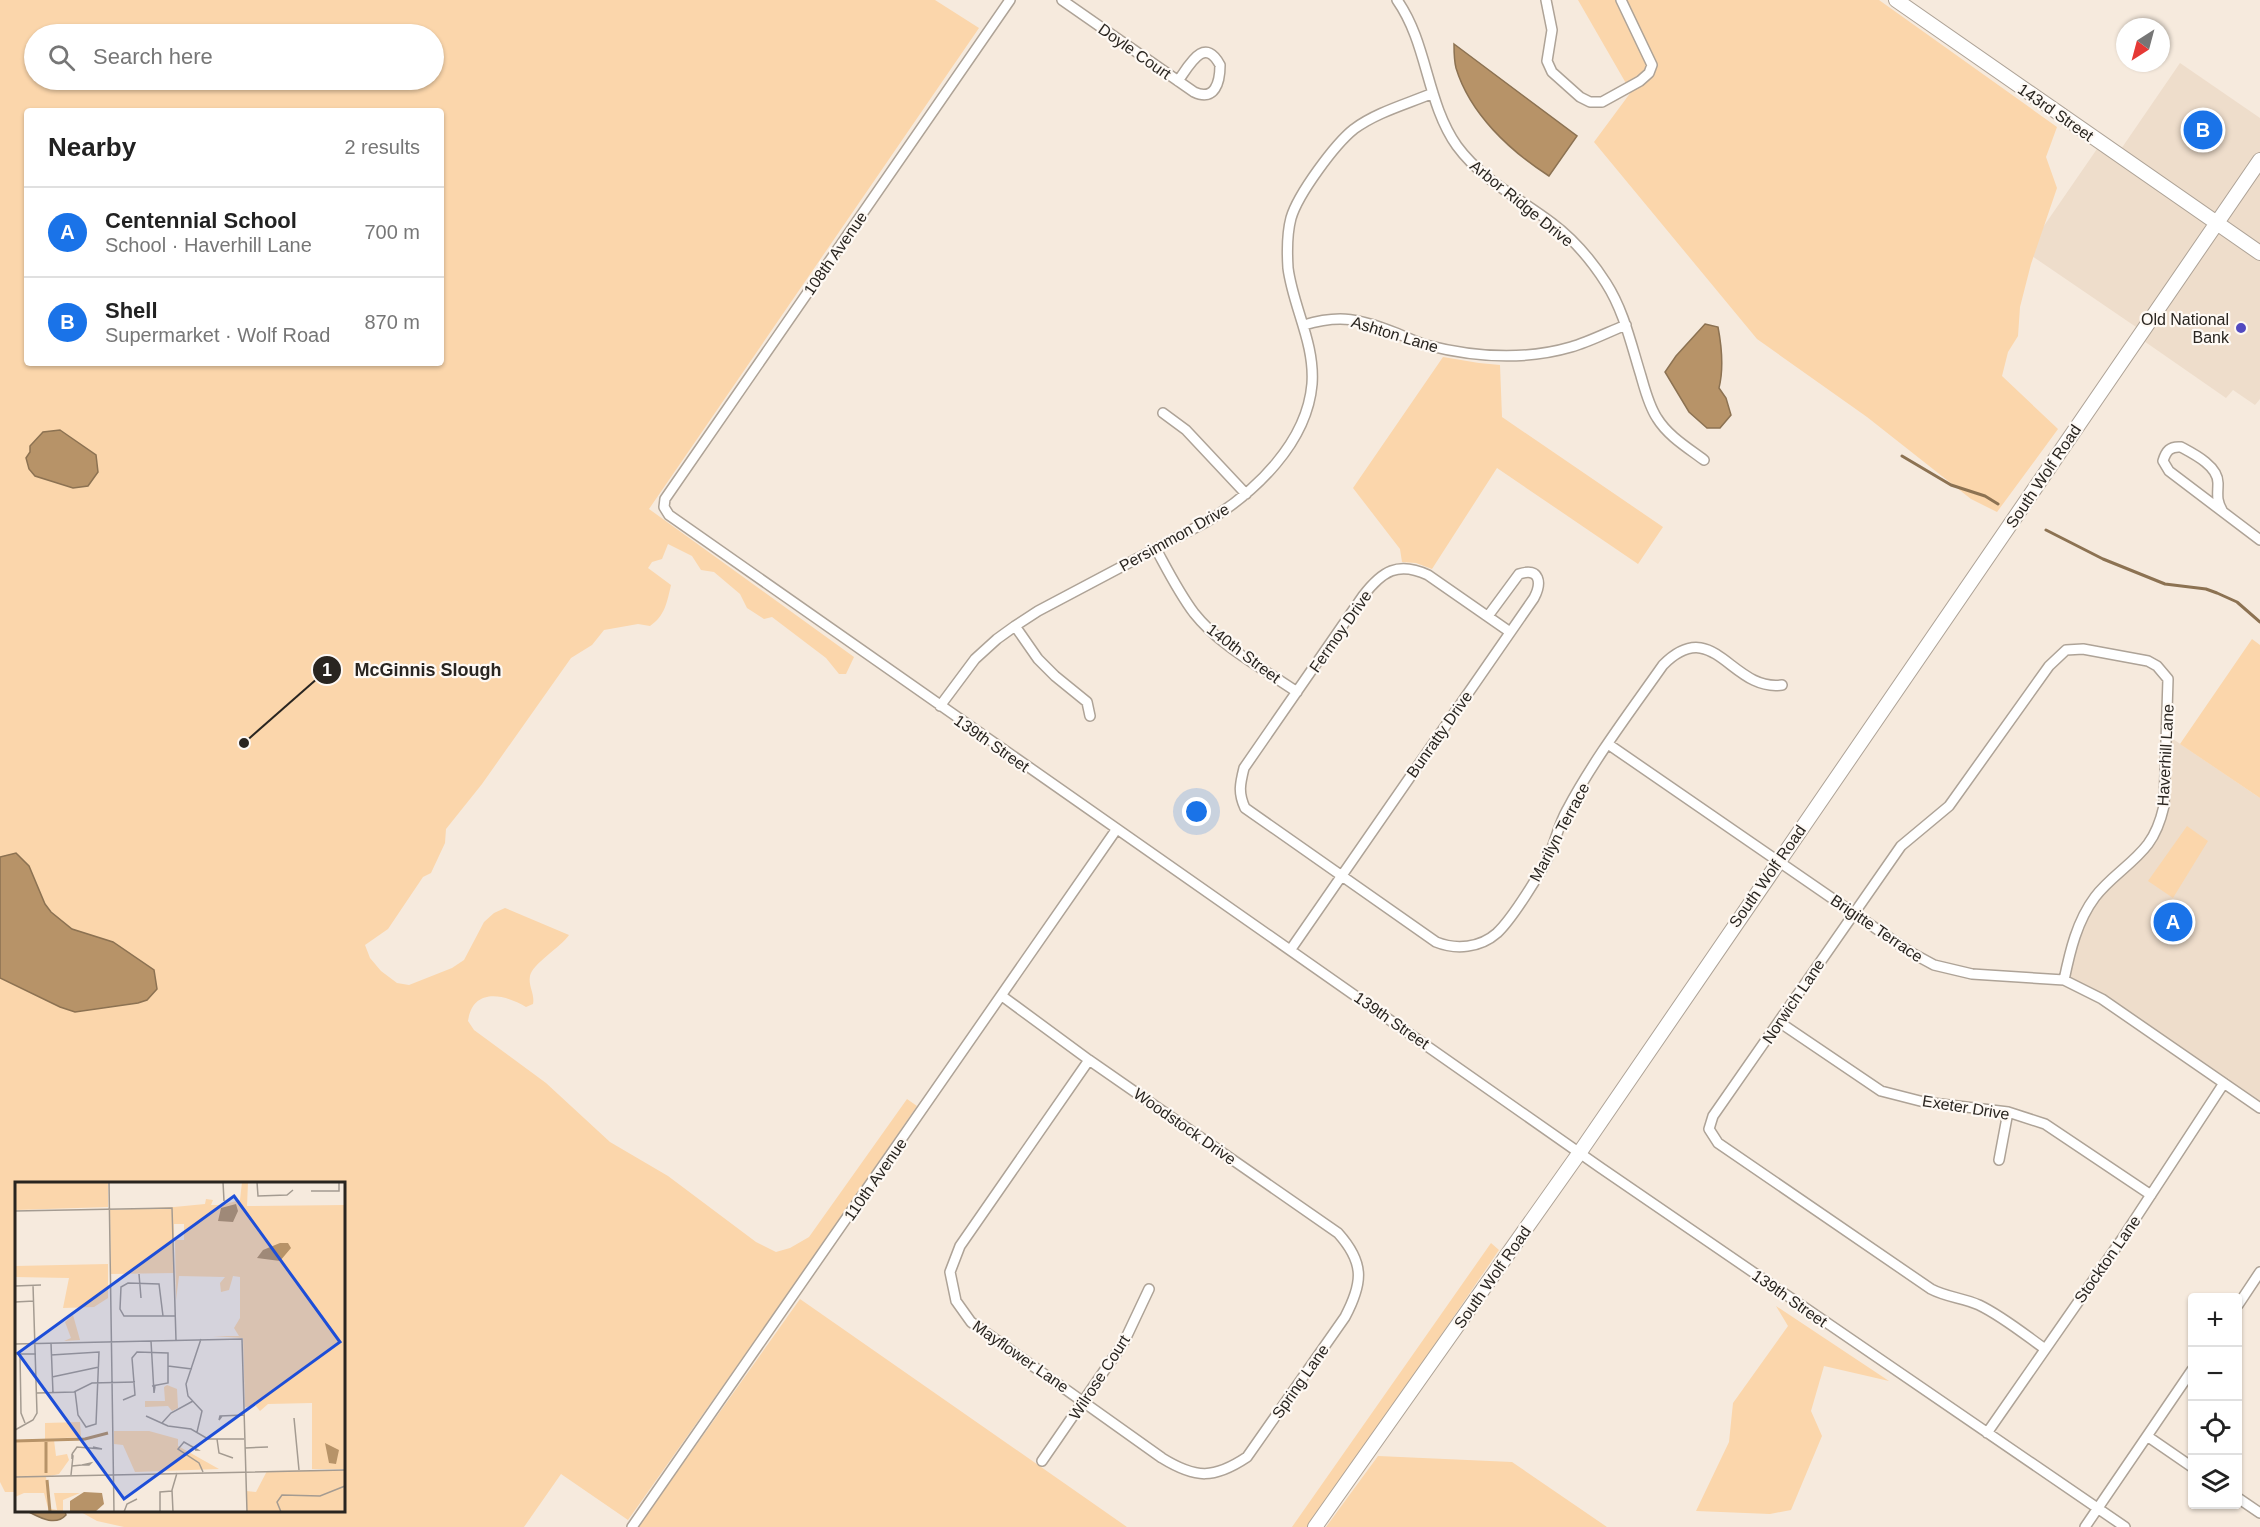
<!DOCTYPE html>
<html lang="en">
<head>
<meta charset="utf-8">
<style>
	:root { --surface:#fff; --page:#f6f6f6; --text:#222; --muted:#767676; --line:#e0e0e0; --accent:#1a73e8 }
	body { margin:0; font-family:Helvetica,sans-serif; background:var(--page); color:var(--text) }
	.controls { position:absolute; right:18px; bottom:18px; display:grid; overflow:hidden; border-radius:6px; box-shadow:0 2px 4px #0004 }
	.controls button { width:54px; height:54px; display:grid; place-items:center; padding:0; border:0; border-bottom:2px solid var(--line); background:var(--surface); color:var(--text); font:30px sans-serif }
	.compass { position:absolute; left:2116px; top:18px; width:54px; height:54px; border-radius:50%; background:var(--surface); box-shadow:0 2px 4px #0004; rotate:216deg }
	.you { position:absolute; left:1197px; top:812px; width:21px; height:21px; margin:-15px; border:4px solid #fff; border-radius:50%; background:#1a73e8; box-shadow:0 0 0 9px #1a73e833 }
	.badge { display:grid; place-items:center; width:39px; height:39px; border-radius:50%; background:var(--accent); color:#fff; font-size:20px; font-weight:700 }
	.pin { position:absolute; translate:-50% -50%; border:3px solid #fff; box-shadow:0 2px 6px #0006 }
	.list { margin:0; padding:0; list-style:none }
	h2 { display:flex; justify-content:space-between; align-items:center; height:78px; margin:0; padding:0 24px; font-size:26px }
	h2 small { font-size:20px; font-weight:400; color:var(--muted) }
	.list li { display:grid; grid-template-columns:39px 1fr auto; gap:18px; align-items:center; box-sizing:border-box; height:90px; padding:0 24px; border-top:2px solid var(--line) }
	.list b { display:block; font-size:22px; white-space:nowrap }
	.list p { margin:0; font-size:20px; white-space:nowrap; color:var(--muted) }
	.list em { font-size:20px; font-style:normal; color:var(--muted) }
	.icon { flex:none; width:33px; height:33px; fill:none; stroke:currentColor; stroke-width:2; stroke-linecap:round; stroke-linejoin:round }
	.map { position:relative; flex:none; width:2260px; height:1527px; overflow:hidden }
	.search { position:absolute; background:var(--surface); box-shadow:0 2px 4px #0004; left:24px; top:24px; width:420px; height:66px; display:flex; align-items:center; gap:15px; box-sizing:border-box; padding:0 21px; border-radius:33px; color:var(--muted); font-size:22px }
	.panel { position:absolute; background:var(--surface); box-shadow:0 2px 4px #0004; left:24px; top:108px; width:420px; height:258px; border-radius:6px }
	.map>svg:first-child { display:block }
</style>
</head>
<body>
<div class="map">
<svg width="2260" height="1527" viewBox="0 0 2260 1527">
	<rect width="100%" height="100%" fill="#f6eadd"/>
	<!-- built -->
	<path fill="#eeddcb" d="M2180 63 2260 118V154L2216 218 2119 152Z
		M2099 146 2212 224 2139 329 2026 252Z
		M2260 166V249L2222 223Z
		M2218 228 2260 258V399L2255 405 2233 390 2226 398 2141 339Z
		M2170 737 2260 798V1104L2066 978 2074 946 2097 898 2161 828Z"/>
	<!-- green -->
	<path fill="#fbd6ab" fill-rule="evenodd" d="M0 0H935L979 28 649 509 854 657 846 674H839L826 658 772 617 764 619 747 608 740 594 714 572 701 570 692 556 668 544 662 559 652 562 648 568 671 585C667 602 665 616 650 626L638 624 604 630 592 645 571 658 482 784 446 829 445 843 431 873 423 877 388 929 365 945 370 958 381 971 397 983 409 985 452 968 464 960 484 922 494 913 505 908 569 935C561 947 532 964 530 976 528 986 535 994 533 1004L526 1007C504 994 473 987 468 1021L474 1030 546 1083 610 1142 668 1176 756 1242 776 1252 790 1248 809 1237 907 1099 917 1106 785 1298 628 1520 561 1474 524 1527H124L97 1521 79 1511 344 1510V1184H16V1492H5L0 1482ZM34 34H434V80H34ZM27 111H441V363H27Z
		M1578 0H1879L2057 127 2046 157 2057 188 2031 264 2020 307 2018 336 2008 352 2002 376 2058 429 1997 512 1971 499 1867 417 1757 339 1594 142 1631 92Z
		M1443 357 1479 363 1500 365 1502 417 1663 527 1638 564 1497 468 1432 569 1416 563 1402 562 1400 549 1353 488Z
		M2252 639 2260 645V798L2180 744Z
		M2187 826 2208 841 2173 898 2148 881Z
		M1491 1243 1499 1250 1384 1419 1307 1527H1292Z
		M800 1299 1127 1527H638Z
		M1776 1306 1889 1381 1824 1366 1811 1411 1822 1436 1791 1510 1770 1514 1696 1511 1729 1442 1733 1403 1788 1326Z
		M1378 1456 1512 1462 1607 1527H1326Z"/>
	<!-- water -->
	<path fill="#b79368" stroke="#8c7252" stroke-width="1.5" d="M1454 44 1577 136 1549 176C1510 151 1470 114 1456 68 1454 60 1454 52 1454 44Z
		M1705 324 1718 327C1722 348 1724 368 1719 388L1726 398 1731 415 1720 428H1707L1689 412 1665 372 1676 356Z
		M60 430 96 455 98 472 88 486 73 488 35 476 29 469 26 458 30 452V446L43 432Z
		M16 853 29 866 45 904 51 912 72 929 113 942 154 970 157 989 147 1000 138 1003 75 1012 60 1007 0 978V857Z
		M27 1511H65L66 1515C55 1527 39 1517 27 1511Z"/>
	<g fill="none" stroke-linecap="round" stroke-linejoin="round">
		<!-- stream -->
		<path stroke="#8c7252" stroke-width="3" d="M1902 456 1951 485 1985 496 1998 504
			M2046 530 2103 559 2165 584 2206 589 2217 593 2237 602 2260 622"/>
		<!-- street casing -->
		<g stroke="#aea397" stroke-width="12">
			<path id="street" d="M1010 0 665 499 664 507 669 515 1601 1168 2125 1527
				M1062 0 1194 92C1215 102 1220 82 1220 65 1204 35 1189 66 1178 81
				M1397 0C1428 44 1426 102 1457 146 1482 180 1519 198 1552 223 1572 238 1592 261 1606 283 1624 311 1631 344 1641 376 1645 390 1649 406 1657 418 1668 436 1688 448 1704 460
				M1546 0 1552 30 1547 61 1552 72 1580 97 1590 102H1602L1640 81 1649 73 1652 65 1621 0
				M1304 325C1340 314 1361 319 1396 333 1406 337 1416 342 1426 345 1473 357 1523 361 1571 347 1589 342 1608 332 1626 325
				M1163 413 1186 430 1246 494
				M2222 510C2216 500 2218 494 2218 483 2218 466 2194 454 2181 447 2170 446 2166 451 2163 461L2169 471 2260 540
				M1156 549C1168 571 1179 593 1194 613 1220 646 1262 668 1297 692
				M1015 626 1038 659 1055 676 1087 702 1090 716
				M1510 632 1428 575C1398 561 1382 571 1363 596L1244 768C1240 784 1238 793 1245 808L1436 942C1456 950 1480 948 1497 933 1512 919 1541 873 1550 853 1556 839 1559 824 1567 810 1594 759 1630 712 1663 665 1714 614 1731 692 1782 685
				M940 706 975 659 997 639 1015 626 1038 611 1208 521C1255 492 1307 443 1312 384 1315 343 1293 307 1288 268 1287 252 1287 233 1291 218 1298 194 1335 144 1354 129 1377 112 1407 104 1433 93
				M1608 744 1910 952 1934 965 1972 974 2064 980 2102 999 2260 1108
				M1291 949 1534 598C1542 583 1540 567 1519 574L1488 616
				M1002 996 1089 1060 1338 1233C1365 1263 1363 1283 1345 1317L1247 1457C1214 1479 1196 1479 1162 1458L971 1322 956 1301 950 1272 960 1246 1089 1060
				M1779 1022 1881 1091 1924 1102 2008 1112 2045 1124 2151 1195
				M1999 1160 2008 1112
				M2238 1305 2260 1272
				M2045 1349C2024 1334 2002 1316 1979 1305 1963 1298 1946 1297 1931 1289L1718 1143 1709 1129 1713 1116 1901 846 1949 806 2049 666 2066 650 2083 649 2148 661 2157 666 2168 679 2164 806C2161 819 2157 832 2148 844 2133 864 2110 877 2095 897 2077 921 2070 951 2064 980
				M1987 1433 2122 1239 2224 1083
				M2147 1436 2192 1467
				M1042 1461 1124 1342 1149 1289
				M2238 1498 2260 1513
				M632 1527 1116 830
				M2085 1527 2192 1370"/>
		</g>
		<!-- secondary casing -->
		<g stroke="#aea397" stroke-width="16">
			<path id="secondary" d="M1896 0 2260 253
				M1315 1527 1580 1152 2260 160"/>
		</g>
		<!-- street -->
		<use href="#street" stroke="#fff" stroke-width="9"/>
		<!-- secondary -->
		<use href="#secondary" stroke="#fff" stroke-width="14"/>
	</g>
	<!-- markers -->
	<circle fill="#5249c0" stroke="#fef9f4" stroke-width="2" cx="2241" cy="328" r="6"/>
	<g text-anchor="middle" stroke-width="4.5" stroke-linejoin="round" paint-order="stroke">
		<!-- street labels -->
		<g font-size="16" fill="#292520" stroke="#fef9f4">
			<text transform="translate(1135 51) rotate(35)" y="6">Doyle Court</text>
			<text transform="translate(2056 112) rotate(35)" y="6">143rd Street</text>
			<text transform="translate(1522 203) rotate(39)" y="6">Arbor Ridge Drive</text>
			<text transform="translate(835 253) rotate(-55)" y="6">108th Avenue</text>
			<text transform="translate(1395 334) rotate(17)" y="6">Ashton Lane</text>
			<text transform="translate(2043 476) rotate(-56)" y="6">South Wolf Road</text>
			<text transform="translate(1174 537) rotate(-29)" y="6">Persimmon Drive</text>
			<text transform="translate(1340 631) rotate(-55)" y="6">Fermoy Drive</text>
			<text transform="translate(1244 653) rotate(37)" y="6">140th Street</text>
			<text transform="translate(1439 734) rotate(-55)" y="6">Bunratty Drive</text>
			<text transform="translate(992 743) rotate(35)" y="6">139th Street</text>
			<text transform="translate(2165 755) rotate(-87)" y="6">Haverhill Lane</text>
			<text transform="translate(1559 832) rotate(-62)" y="6">Marilyn Terrace</text>
			<text transform="translate(1767 876) rotate(-55)" y="6">South Wolf Road</text>
			<text transform="translate(1877 928) rotate(34)" y="6">Brigitte Terrace</text>
			<text transform="translate(1793 1001) rotate(-56)" y="6">Norwich Lane</text>
			<text transform="translate(1392 1020) rotate(35)" y="6">139th Street</text>
			<text transform="translate(1966 1107) rotate(9)" y="6">Exeter Drive</text>
			<text transform="translate(1185 1126) rotate(35)" y="6">Woodstock Drive</text>
			<text transform="translate(875 1179) rotate(-55)" y="6">110th Avenue</text>
			<text transform="translate(2107 1259) rotate(-55)" y="6">Stockton Lane</text>
			<text transform="translate(1492 1277) rotate(-55)" y="6">South Wolf Road</text>
			<text transform="translate(1790 1298) rotate(35)" y="6">139th Street</text>
			<text transform="translate(1021 1356) rotate(35)" y="6">Mayflower Lane</text>
			<text transform="translate(1099 1377) rotate(-57)" y="6">Wilrose Court</text>
			<text transform="translate(1300 1381) rotate(-55)" y="6">Spring Lane</text>
		</g>
		<!-- poi labels -->
		<g font-size="16" fill="#292520" stroke="#fef9f4" text-anchor="end">
			<text x="2229" y="325">Old National<tspan x="2229" dy="18">Bank</tspan></text>
		</g>
	</g>
	<!-- overview -->
	<g transform="translate(15 1182)">
		<rect width="330" height="330" fill="#f6eadd"/>
		<path d="M0 0H93V25L0 28ZM227 0H233L232 24 330 23V287H297V221L253 222 245 229 241 224 230 225 228 156 198 154H224L219 146 225 136V95L218 94 214 108 206 110 205 101 210 95 164 94 161 118 160 58H169V42H159V91L96 92 95 28 159 25 190 22 191 17 198 18 196 23H207L225 18ZM93 82V116L79 125 48 126 54 96 0 95V84ZM58 133 65 158 49 159 56 156 50 140ZM152 203 162 207 163 226 157 229 153 224 130 225V219H150L149 205ZM65 240 66 255 31 257 39 258 41 274 52 272 54 278 44 292 31 295 36 327 42 328 39 311H65L48 318V330H34L29 311H9L0 315V258L30 257V241ZM99 249H134L163 257V264L204 287 120 290 108 263 99 262ZM330 288V330H232L231 309 241 310 252 289Z" fill="#fbd6ab"/>
		<path d="M221 22 223 29 218 40 203 39 206 26ZM265 61H273L276 66 265 79 242 76 248 68ZM310 261 324 268 321 282 314 281ZM69 310 87 311 89 322 80 330H55V319Z" fill="#b79368"/>
		<path fill="none" stroke="#b79368" stroke-width="3" d="M0 259 70 257 93 251M31 260V291M32 298 35 330"/>
		<path fill="none" stroke="#a49b91" stroke-width="1.5" d="M94 0 99 330M208 0 209 19M242 0 243 14 272 13 278 8M296 9H324V0M0 29 157 26 161 158M124 92 126 116M0 104 26 103M0 120 19 119M148 134 144 102 113 101 106 105 105 127 109 134H160M136 159 139 211 140 204M36 161 38 211M0 162 227 157 232 330M0 172H21M5 172 6 231 10 241M36 173 84 170 81 242 71 245 63 233 60 209M153 184 177 187M37 195 84 185M22 211 59 210 77 201 120 200M108 218 120 213 117 176 122 170 153 171V201L137 204M131 234 153 244 176 247 193 257H229M207 234 204 238 205 234 229 233M279 236 284 288M147 241 156 231 178 219M0 248 18 238 22 231 18 103M182 250 187 229 173 214 171 202 186 157M202 257 204 271 218 276M230 266 253 265M180 268H183L169 260 163 267 184 281 188 290M57 272 62 265 87 267 78 265M57 284 67 283H74L76 281 67 283M56 293 58 274 57 272V277M0 295 330 288M109 330 112 322 122 317M145 330V310L157 309M158 330 157 308 162 291M266 330 262 320 267 313 305 314 330 304"/>
		<path fill="#1d4ed8" fill-opacity="0.15" stroke="#1d4ed8" stroke-width="3" d="M219 14 325 160 109 317 3 171Z"/>
		<rect width="330" height="330" fill="none" stroke="#292520" stroke-width="3"/>
	</g>
	<!-- callouts -->
	<path fill="none" stroke="#292520" stroke-width="2" d="M244 743L327 670"/>
	<g fill="#292520" stroke="#fef9f4" stroke-width="2">
		<circle cx="244" cy="743" r="6"/>
		<circle cx="327" cy="670" r="15"/>
	</g>
	<g font-size="18" text-anchor="middle" font-weight="bold" fill="#fff">
		<text x="327" y="676">1</text>
	</g>
	<g font-size="18" text-anchor="middle" font-weight="bold" fill="#292520" stroke="#fef9f4" stroke-width="4.5" stroke-linejoin="round" paint-order="stroke">
		<text x="428" y="676">McGinnis Slough</text>
	</g>
</svg>
<div class="controls">
<button>+</button>
<button>−</button>
<button><svg class="icon" aria-label="locate" viewBox="0 0 24 24"><circle cx="12" cy="12" r="6"/><path d="M12 2v4M12 18v4M2 12h4M18 12h4"/></svg></button>
<button><svg class="icon" aria-label="layers" viewBox="0 0 24 24"><path d="M12 4l9 5-9 5-9-5zM3 14l9 5 9-5"/></svg></button>
</div>
<svg class="compass" viewBox="-18 -18 36 36"><path d="M0-13l5 13h-10z" fill="#e53935"/><path d="M0 13l5-13h-10z" fill="#767676"/></svg>
<div class="you"></div>
<div class="pin badge" style="left:2173px;top:922px">A</div>
<div class="pin badge" style="left:2203px;top:130px">B</div>
<div class="search"><svg class="icon" aria-label="search" viewBox="0 0 24 24"><circle cx="10" cy="10" r="6"/><path d="M15 15l6 6"/></svg>Search here</div>
<section class="panel">
<h2>Nearby<small>2 results</small></h2>
<ul class="list">
<li><span class="badge">A</span><div><b>Centennial School</b><p>School · Haverhill Lane</p></div><em>700 m</em></li>
<li><span class="badge">B</span><div><b>Shell</b><p>Supermarket · Wolf Road</p></div><em>870 m</em></li>
</ul>
</section>
</div>
</body>
</html>
